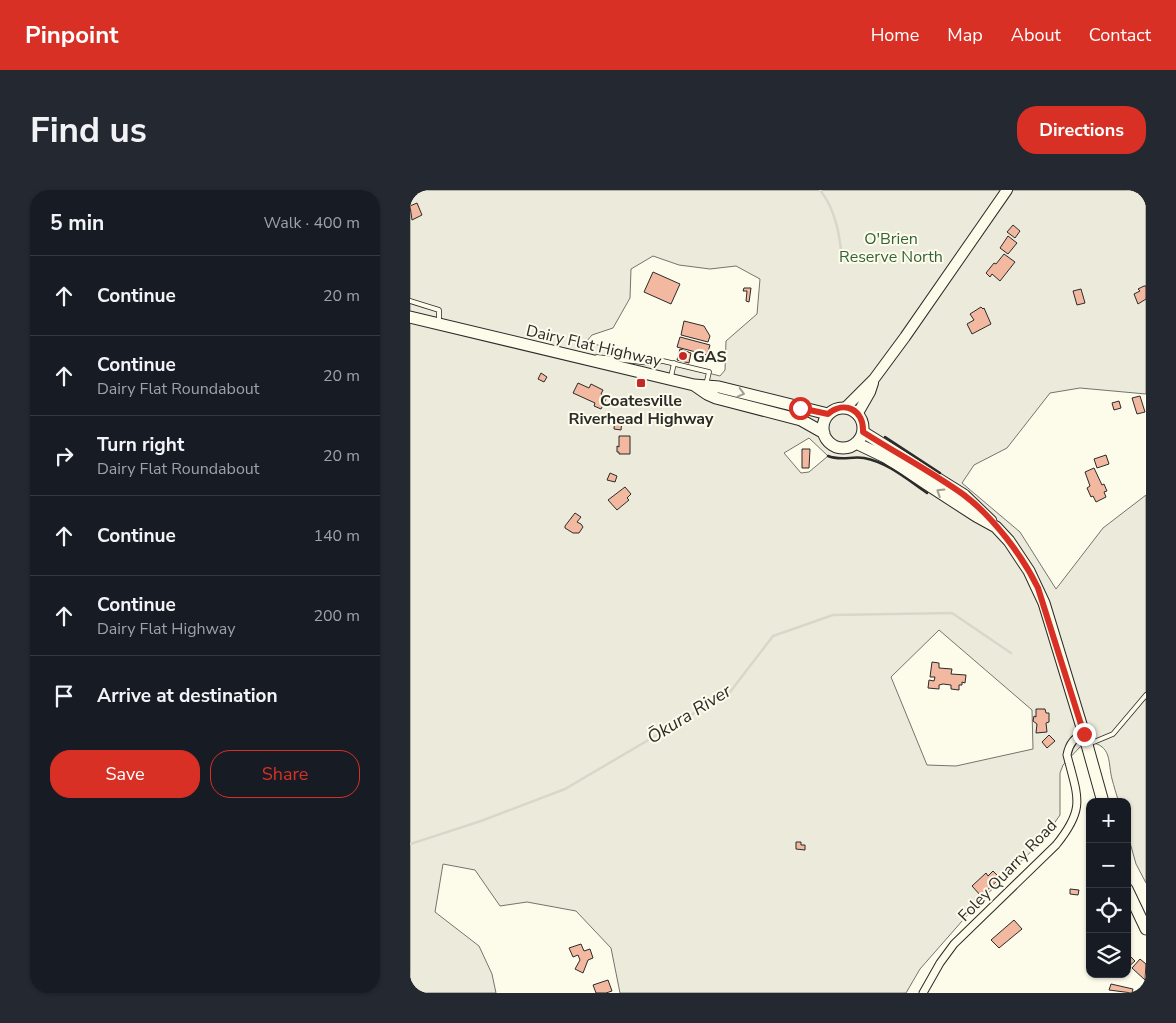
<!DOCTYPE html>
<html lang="en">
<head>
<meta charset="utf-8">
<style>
	:root { --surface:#171b24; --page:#242831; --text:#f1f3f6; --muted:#9ea1a6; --line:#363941; --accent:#d93025 }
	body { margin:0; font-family:"Nunito Sans",sans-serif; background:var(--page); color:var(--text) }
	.controls { position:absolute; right:15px; bottom:15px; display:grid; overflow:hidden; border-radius:10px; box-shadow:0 1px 4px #0004 }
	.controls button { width:45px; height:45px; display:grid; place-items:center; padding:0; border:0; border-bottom:1px solid var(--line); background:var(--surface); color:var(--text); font:25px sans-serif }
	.stop { position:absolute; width:15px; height:15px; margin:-11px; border:4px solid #d93025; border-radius:50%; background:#fff }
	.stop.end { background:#d93025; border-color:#fff; box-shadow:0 1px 5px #0008 }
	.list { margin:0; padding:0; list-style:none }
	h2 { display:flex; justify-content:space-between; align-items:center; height:65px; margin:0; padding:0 20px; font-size:21px }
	h2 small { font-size:16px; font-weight:400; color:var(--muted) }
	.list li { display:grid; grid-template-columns:32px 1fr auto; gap:15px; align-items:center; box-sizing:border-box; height:80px; padding:0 20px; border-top:1px solid var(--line) }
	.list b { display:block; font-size:19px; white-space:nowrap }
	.list p { margin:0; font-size:16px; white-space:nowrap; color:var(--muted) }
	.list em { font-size:16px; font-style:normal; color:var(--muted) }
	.actions { display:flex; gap:10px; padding:15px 20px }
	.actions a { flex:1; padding:11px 0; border:1px solid var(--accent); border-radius:20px; text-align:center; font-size:18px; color:var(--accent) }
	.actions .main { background:var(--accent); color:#fff }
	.icon { flex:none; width:28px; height:28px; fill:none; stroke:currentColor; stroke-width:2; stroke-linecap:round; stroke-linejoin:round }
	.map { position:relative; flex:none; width:736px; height:803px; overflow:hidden; border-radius:20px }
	header { display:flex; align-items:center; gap:30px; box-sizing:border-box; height:70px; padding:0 25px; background:var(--accent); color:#fff }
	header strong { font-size:24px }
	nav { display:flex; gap:28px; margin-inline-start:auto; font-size:18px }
	.intro { display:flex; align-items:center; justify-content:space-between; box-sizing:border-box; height:120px; padding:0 30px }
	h1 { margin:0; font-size:35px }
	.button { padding:12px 22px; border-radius:20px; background:var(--accent); color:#fff; font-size:18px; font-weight:700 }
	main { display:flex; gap:30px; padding:0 30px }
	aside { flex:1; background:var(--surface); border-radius:20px; box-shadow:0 1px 4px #0004 }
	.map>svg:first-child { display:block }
</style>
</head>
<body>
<header>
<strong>Pinpoint</strong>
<nav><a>Home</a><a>Map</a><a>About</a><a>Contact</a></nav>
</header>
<div class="intro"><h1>Find us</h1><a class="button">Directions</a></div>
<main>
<aside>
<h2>5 min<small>Walk · 400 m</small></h2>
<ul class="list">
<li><svg class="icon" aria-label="ahead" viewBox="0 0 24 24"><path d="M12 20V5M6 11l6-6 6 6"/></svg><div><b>Continue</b></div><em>20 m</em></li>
<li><svg class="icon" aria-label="ahead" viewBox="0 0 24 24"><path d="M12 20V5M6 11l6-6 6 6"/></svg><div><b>Continue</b><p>Dairy Flat Roundabout</p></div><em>20 m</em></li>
<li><svg class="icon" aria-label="right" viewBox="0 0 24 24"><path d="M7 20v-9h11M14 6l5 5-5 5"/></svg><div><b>Turn right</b><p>Dairy Flat Roundabout</p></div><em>20 m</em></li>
<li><svg class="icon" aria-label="ahead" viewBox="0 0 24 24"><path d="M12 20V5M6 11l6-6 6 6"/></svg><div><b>Continue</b></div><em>140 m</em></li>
<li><svg class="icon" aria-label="ahead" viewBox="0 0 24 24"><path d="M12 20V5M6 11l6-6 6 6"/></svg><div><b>Continue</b><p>Dairy Flat Highway</p></div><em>200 m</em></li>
<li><svg class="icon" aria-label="arrive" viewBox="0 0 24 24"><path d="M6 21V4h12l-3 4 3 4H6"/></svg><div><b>Arrive at destination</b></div></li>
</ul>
<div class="actions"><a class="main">Save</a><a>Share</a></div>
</aside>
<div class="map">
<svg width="736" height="803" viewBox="0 0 736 803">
	<rect width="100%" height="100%" fill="#fdfbea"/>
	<!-- green -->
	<path fill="#ecebdb" stroke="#74746e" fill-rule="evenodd" d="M0 0H736V204L670 198 640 203 597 258 564 275 552 293 610 342 646 399 693 338 736 305V693L726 674 717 642V612H709C706 604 704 596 702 589 698 574 702 558 684 553L670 557 653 575 650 583V625L631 652 567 714 510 779 496 803H210L201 758 166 721 117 712 90 716 65 680 33 674 25 722 69 756 82 784 86 803H0ZM243 66 269 75 300 79 326 76 350 89 347 124 316 151 315 180 310 186 176 152 182 145 203 138 220 108 221 79ZM399 248 418 266 399 282 391 283 374 263ZM529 440 622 520 623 559 546 576 517 575 481 487Z"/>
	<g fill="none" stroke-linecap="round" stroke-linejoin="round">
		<!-- stream -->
		<path stroke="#d8d7c9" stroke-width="2.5" d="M410 0C426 20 430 46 432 71
			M0 654 71 631 155 599 320 502 363 446 423 425 542 423 601 463"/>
	</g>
	<!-- building -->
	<path fill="#f2b8a0" stroke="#2b2b2b" d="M7 13 12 25 2 30 0 16Z
		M603 35 610 41 605 48 597 42Z
		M598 46 607 53 598 64 590 58Z
		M594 64 605 72 590 91 582 84 580 87 576 83 584 73 586 74Z
		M243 82 270 94 261 114 234 102Z
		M734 96H736V109L728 114 724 104 730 101 728 99Z
		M334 98H341L339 112 336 111 337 101H333Z
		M671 99 675 113 667 115 663 101Z
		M571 117 573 119 574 118 581 134 562 144 557 134 564 130 560 124Z
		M274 131 294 136 300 146 298 152 271 145Z
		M270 147 300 155 297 165 267 157Z
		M270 159 281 163 279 173 267 170Z
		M131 183 137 187 134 192 128 189Z
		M168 193 179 198 181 194 193 200 191 204 197 207 191 219 184 216 185 213 163 203Z
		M730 206 735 222 727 224 722 208Z
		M709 211 711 218 704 220 702 213Z
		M205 229 212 230 211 240 204 239Z
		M209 246H220V264H209V262H207V256L209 257Z
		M392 259H400L399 278H392Z
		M696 265 699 274 687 278 684 269Z
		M684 278 692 295 694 294 697 301 694 302 696 307 686 312 683 306 681 307 677 298 680 296 675 282Z
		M200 283 207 286 205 292 197 290Z
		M215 297 221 304 217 308 219 310 207 320 198 310Z
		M165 323 171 327 167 332 171 334 173 337 169 343H163L155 338V336Z
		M522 472 529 473V478L542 479 541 484 556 485 555 493 552 492V495H549V500L541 499V495L533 494 529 495V499L518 498 519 490 524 491 525 487H520Z
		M626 519H635L636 523H639V532L636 533 637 542 626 543 627 534 623 531 624 526 626 527Z
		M639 545 645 551 637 558 632 552Z
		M386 652H391V655H395V660L386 659Z
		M583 681 590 688 571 706 562 696 576 683 578 686Z
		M660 699 669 700 668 705 660 704Z
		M604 730 612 739 589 758 581 750Z
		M171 754 174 761 180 759 183 768 178 770 173 783 165 779 170 770 168 765 163 767 159 758Z
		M717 763 725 771 717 778Z
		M730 769 736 774 735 790 722 778Z
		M198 790 202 801 196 803H186L183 795Z
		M701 794 723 799 722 803 699 800Z"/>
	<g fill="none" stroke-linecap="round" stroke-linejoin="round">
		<!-- lane casing -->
		<g stroke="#2b2b2b" stroke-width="5.5">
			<path id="lane" d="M0 111 29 120V132
				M187 167 240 173 253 171 299 182 296 195
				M261 187 264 173
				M679 554 703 544 736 505"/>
		</g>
		<!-- street casing -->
		<g stroke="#2b2b2b" stroke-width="9">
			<path id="street" d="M513 803 530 773 544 754 646 655C676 618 668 608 657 565 659 554 664 547 674 544"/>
		</g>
		<!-- secondary casing -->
		<g stroke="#2b2b2b" stroke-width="12">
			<path id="secondary" d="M436 217 464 189 495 147 597 0
				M448 223 460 202 463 193"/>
		</g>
		<!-- primary casing -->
		<g stroke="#2b2b2b" stroke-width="13">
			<path id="primary" d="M0 127 284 195 297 204 306 208 391 230 414 243
				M284 195 309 197 418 224
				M413 238a20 20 0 1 1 40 0a20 20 0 1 1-40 0Z
				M453 242 554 305 581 331
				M446 253 475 267 566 326 586 337 599 351 619 381 634 413 674 544 693 612
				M717 699 736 739"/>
		</g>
		<!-- lane -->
		<use href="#lane" stroke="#fdfbea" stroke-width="4"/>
		<!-- street -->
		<use href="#street" stroke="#fdfbea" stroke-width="7"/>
		<!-- secondary -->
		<use href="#secondary" stroke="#fdfbea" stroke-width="10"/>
		<!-- primary -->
		<use href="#primary" stroke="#fdfbea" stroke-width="11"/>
		<!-- wall -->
		<path stroke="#2b2b2b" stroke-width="2.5" d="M475 247 530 283
			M418 266C430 271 442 266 454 268 477 272 498 290 517 303"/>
	</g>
	<!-- one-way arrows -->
	<defs><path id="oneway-chevron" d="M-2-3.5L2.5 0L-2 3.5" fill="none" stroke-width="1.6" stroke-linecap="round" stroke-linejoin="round" transform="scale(1.25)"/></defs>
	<g stroke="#9e9d94">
		<use href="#oneway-chevron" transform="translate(331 203) rotate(15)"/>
		<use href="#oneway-chevron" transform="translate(530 302) rotate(-148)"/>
	</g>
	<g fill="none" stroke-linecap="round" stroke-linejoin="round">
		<!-- route -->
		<path stroke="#d93025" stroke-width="6" d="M390 218 418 224C435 210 454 220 453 242 486 263 522 282 554 305 583 327 612 365 628 398L674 544"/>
	</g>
	<!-- markers -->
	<g fill="#c62828" stroke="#fdfbea" stroke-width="2">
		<circle cx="273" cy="166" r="5"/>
		<rect x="226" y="188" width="10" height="10" rx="2.5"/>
	</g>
	<g text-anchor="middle" stroke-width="4" stroke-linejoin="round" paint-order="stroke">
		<!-- park labels -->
		<g font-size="16" fill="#34623c" stroke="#fdfbea">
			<text x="481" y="54">O'Brien<tspan x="481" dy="18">Reserve North</tspan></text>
		</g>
		<!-- street labels -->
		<g font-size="16" fill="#2b2b2b" stroke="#fdfbea">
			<text transform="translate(184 155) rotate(13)" y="6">Dairy Flat Highway</text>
			<text transform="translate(597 680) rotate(-46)" y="6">Foley Quarry Road</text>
		</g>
		<!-- poi labels -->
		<g font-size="16" font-weight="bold" fill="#2b2b2b" stroke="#fdfbea" text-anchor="start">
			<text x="283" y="172">GAS</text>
			<text x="231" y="216" text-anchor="middle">Coatesville<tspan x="231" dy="18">Riverhead Highway</tspan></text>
		</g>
		<!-- water labels -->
		<g font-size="18" font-style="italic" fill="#2b2b2b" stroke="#fdfbea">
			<text transform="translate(279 524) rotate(-32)" y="6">Ōkura River</text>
		</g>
	</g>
</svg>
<div class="controls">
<button>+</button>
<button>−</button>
<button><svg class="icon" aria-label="locate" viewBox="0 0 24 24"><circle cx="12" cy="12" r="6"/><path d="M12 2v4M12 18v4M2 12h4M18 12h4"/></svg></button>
<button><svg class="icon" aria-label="layers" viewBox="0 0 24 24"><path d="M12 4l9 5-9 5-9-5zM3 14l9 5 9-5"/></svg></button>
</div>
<div class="stop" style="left:390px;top:218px"></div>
<div class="stop end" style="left:674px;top:544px"></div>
</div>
</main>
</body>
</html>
